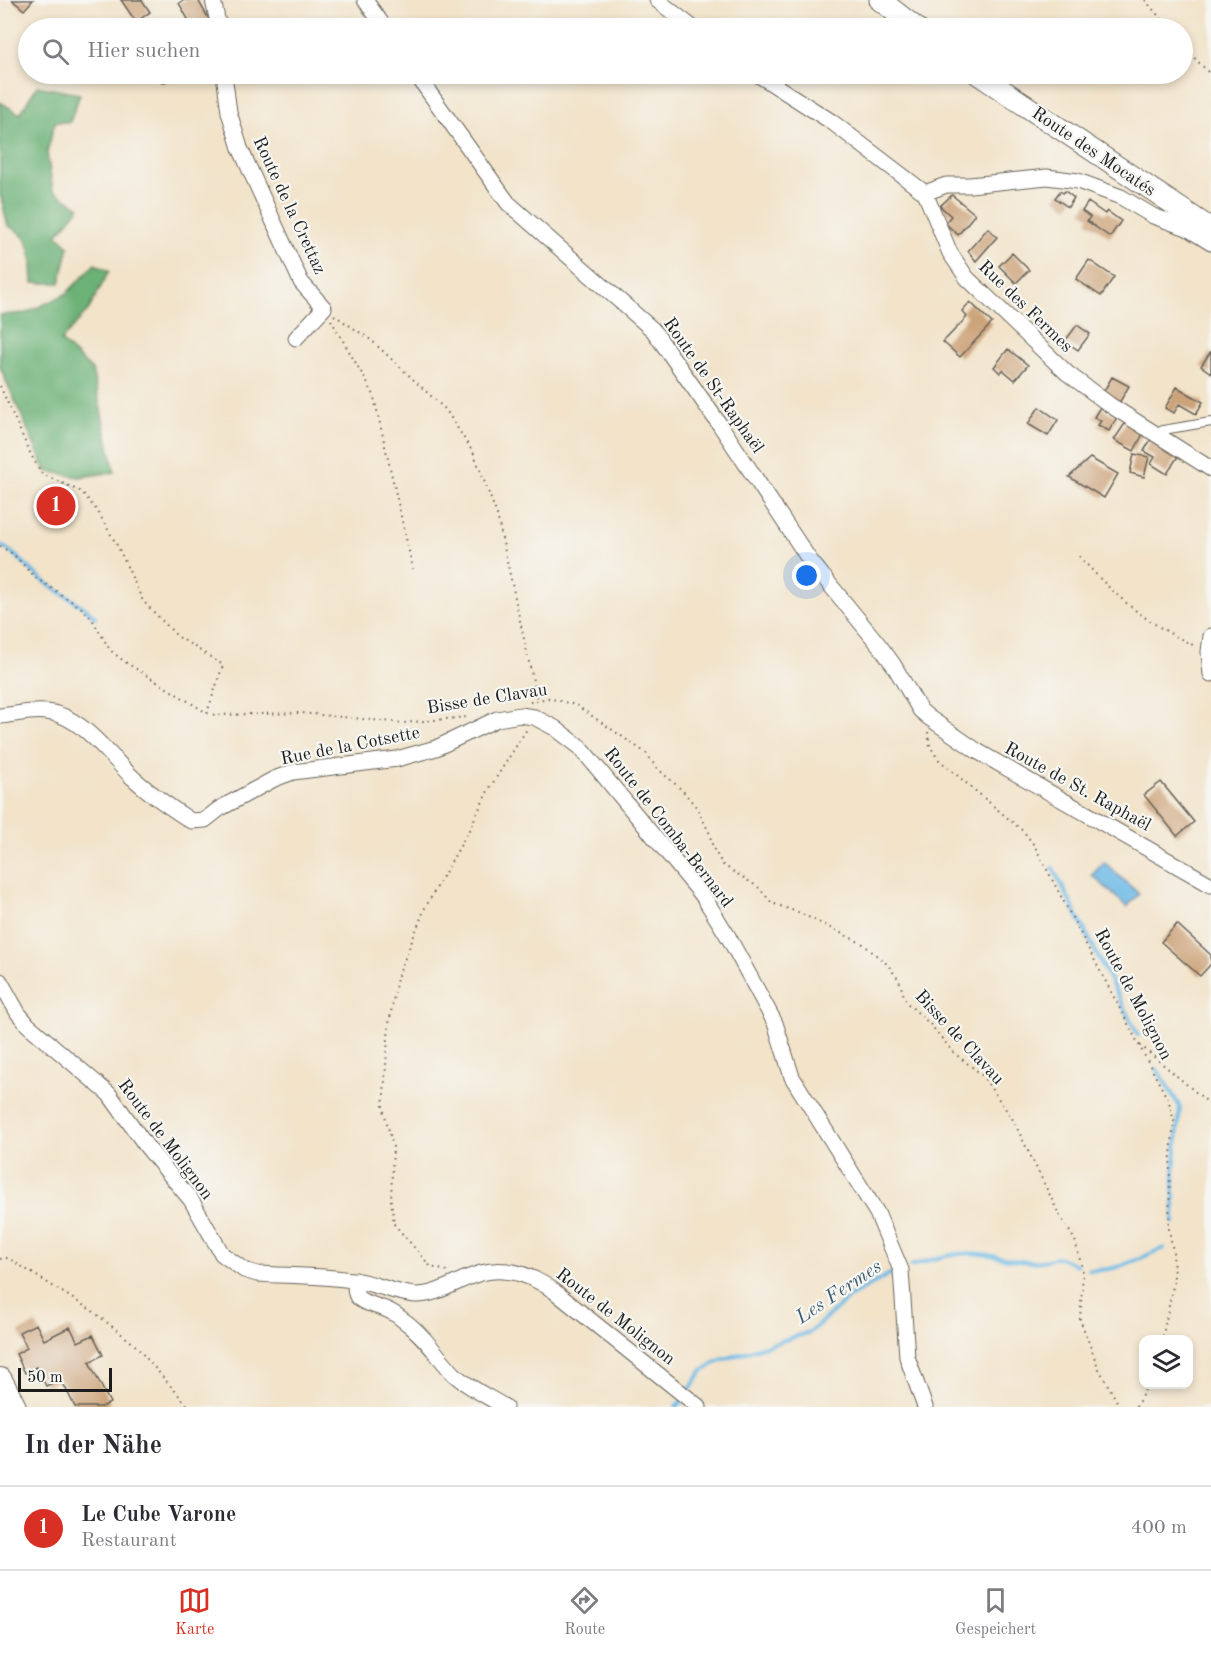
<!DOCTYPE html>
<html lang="de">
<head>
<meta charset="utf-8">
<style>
	:root { --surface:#fff; --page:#f7f7f7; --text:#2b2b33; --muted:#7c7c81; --line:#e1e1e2; --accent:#d93025 }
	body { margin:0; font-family:"Old Standard TT",serif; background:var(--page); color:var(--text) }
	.controls { position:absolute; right:18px; bottom:18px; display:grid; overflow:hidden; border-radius:12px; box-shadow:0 3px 9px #0003 }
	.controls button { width:54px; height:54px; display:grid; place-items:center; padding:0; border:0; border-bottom:2px solid var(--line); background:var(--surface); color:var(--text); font:30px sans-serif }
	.scale { position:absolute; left:18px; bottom:15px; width:94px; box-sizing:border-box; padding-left:6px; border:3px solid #1c1c1c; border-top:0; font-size:16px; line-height:21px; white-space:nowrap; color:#1c1c1c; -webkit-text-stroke:4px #f6f6f2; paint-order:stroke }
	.you { position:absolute; left:807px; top:576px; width:21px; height:21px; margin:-15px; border:4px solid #fff; border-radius:50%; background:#1a73e8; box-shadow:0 0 0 9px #1a73e833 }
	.badge { display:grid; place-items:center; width:39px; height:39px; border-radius:50%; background:var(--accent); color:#fff; font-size:20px; font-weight:700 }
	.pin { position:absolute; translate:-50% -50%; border:3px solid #fff; box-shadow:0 2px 6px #0006 }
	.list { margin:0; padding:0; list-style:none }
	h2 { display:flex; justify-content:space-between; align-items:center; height:78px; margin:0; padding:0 24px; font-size:26px }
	h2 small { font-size:20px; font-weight:400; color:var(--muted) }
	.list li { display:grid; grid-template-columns:39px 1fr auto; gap:18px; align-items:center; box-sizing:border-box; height:84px; padding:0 24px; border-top:2px solid var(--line) }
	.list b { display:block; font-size:22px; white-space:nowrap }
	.list p { margin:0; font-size:20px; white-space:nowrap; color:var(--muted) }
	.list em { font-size:20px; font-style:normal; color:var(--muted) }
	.icon { flex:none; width:33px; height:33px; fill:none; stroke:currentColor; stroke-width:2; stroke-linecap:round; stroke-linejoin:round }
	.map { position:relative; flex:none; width:1211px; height:1407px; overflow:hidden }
	.search { position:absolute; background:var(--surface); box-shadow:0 3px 9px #0003; left:18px; right:18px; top:18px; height:66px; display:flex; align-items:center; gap:15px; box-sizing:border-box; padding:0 21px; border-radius:33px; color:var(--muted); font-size:22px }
	.sheet { height:162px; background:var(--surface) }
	nav { display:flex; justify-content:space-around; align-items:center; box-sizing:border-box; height:84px; border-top:2px solid var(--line); background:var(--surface); font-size:16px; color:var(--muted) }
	nav a { display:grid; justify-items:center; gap:3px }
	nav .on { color:var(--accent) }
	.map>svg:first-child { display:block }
</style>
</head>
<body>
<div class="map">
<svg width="1211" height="1407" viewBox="0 0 1211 1407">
	<rect width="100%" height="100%" fill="#f6f6f2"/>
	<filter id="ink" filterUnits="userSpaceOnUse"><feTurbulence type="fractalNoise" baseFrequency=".0167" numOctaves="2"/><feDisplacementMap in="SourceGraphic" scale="12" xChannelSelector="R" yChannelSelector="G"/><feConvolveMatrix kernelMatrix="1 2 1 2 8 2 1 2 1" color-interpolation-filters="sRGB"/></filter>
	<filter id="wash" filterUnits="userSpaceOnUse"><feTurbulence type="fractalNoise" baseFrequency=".008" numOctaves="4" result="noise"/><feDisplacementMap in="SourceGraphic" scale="24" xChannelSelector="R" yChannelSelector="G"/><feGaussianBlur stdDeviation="1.35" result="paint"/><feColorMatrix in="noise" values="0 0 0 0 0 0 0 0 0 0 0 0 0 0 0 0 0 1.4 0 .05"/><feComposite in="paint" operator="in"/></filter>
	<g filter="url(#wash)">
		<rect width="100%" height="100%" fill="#f2e3c9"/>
		<!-- forest -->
		<path fill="#6cb176" stroke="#446649" stroke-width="1.5" d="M37 86 80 94 70 122H55L47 153 53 191 80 207 57 235 69 246 60 283H33C31 257 35 237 8 226L0 194V102L20 114Z
			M95 264 109 271 89 309 61 341 92 370 115 472 79 477 46 471 0 367V315L26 313 66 294Z"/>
		<!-- water -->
		<path fill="#6cb9e6" stroke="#446a81" stroke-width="1.5" d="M1104 862 1139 894 1127 907 1092 875Z"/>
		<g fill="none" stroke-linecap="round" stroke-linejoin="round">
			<!-- stream -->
			<path stroke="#6cb9e6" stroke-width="4" d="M0 545C18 554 28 569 44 581 60 594 81 602 95 617
				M1053 868 1138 1035
				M1157 1069 1180 1107 1174 1172V1224
				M911 1266C933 1259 957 1251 980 1254 1009 1257 1028 1268 1057 1257L1077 1265
				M1089 1270C1117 1272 1139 1258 1164 1248
				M687 1394 701 1372 718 1361 810 1332 851 1296 897 1270
				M676 1407 683 1400"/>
		</g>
		<g id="blocks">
			<!-- building -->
			<path fill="#cca379" d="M12 0H33L24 10Z
				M121 0H142L150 12 136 22Z
				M184 0H198L212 25 205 28H193L179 3Z
				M157 74H181L162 83Z
				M1060 191 1063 193 1065 191 1074 198 1068 207 1055 198Z
				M952 195 975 214 958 235 945 223 951 216 940 206Z
				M1088 202 1105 214 1107 211 1121 221 1110 237 1087 221 1090 217 1082 211Z
				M988 228 997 237 976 261 968 251Z
				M1012 253 1029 270 1016 283 999 266Z
				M1089 260 1114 277 1101 296 1076 279Z
				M970 302 992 323 960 357 943 342 967 317 962 311Z
				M1077 325 1090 334 1078 350 1065 341Z
				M1008 349 1028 365 1015 380 1003 370 1000 373 994 367Z
				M1211 351V373L1201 366Z
				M1112 377 1129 386 1118 405 1101 396Z
				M1177 387 1203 402 1196 414 1179 404 1174 413 1165 408Z
				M1039 407 1058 420 1048 436 1028 424Z
				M1100 407 1117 417 1109 431 1098 425 1101 421 1094 417Z
				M1126 422 1144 432 1134 451 1114 440Z
				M1151 439 1178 456 1167 474 1151 464 1155 457 1144 451Z
				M1134 454 1149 457 1144 477 1130 473Z
				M1090 458 1118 474 1104 498 1069 477Z
				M1161 782 1194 822 1177 836 1144 795Z
				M1177 924 1211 955V964L1200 976 1161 942Z
				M36 1324 44 1340 70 1327 78 1342 93 1335 103 1355 89 1362 110 1403 102 1407H75L61 1379 46 1386 36 1367 25 1373 16 1354 27 1348 19 1332Z"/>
		</g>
	</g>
	<g filter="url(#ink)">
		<use href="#blocks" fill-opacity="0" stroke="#676259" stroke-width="1.5"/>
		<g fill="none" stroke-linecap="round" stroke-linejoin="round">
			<!-- lane casing -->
			<g stroke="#676259" stroke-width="10">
				<path id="lane" d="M1156 434 1163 430 1211 422"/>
			</g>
			<!-- street casing -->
			<g stroke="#676259" stroke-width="17">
				<path id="street" d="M213 0 219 28
					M365 0 385 28
					M657 0 693 28
					M224 74 229 112 240 148 301 282 324 308 296 338
					M416 74 508 203 653 330 720 425 809 559 879 645 893 664 920 710 928 717 977 751 1211 885
					M757 74 832 122 925 193 950 253 967 278 1067 373 1110 405 1211 469
					M925 193 946 185H970L1047 177 1078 181 1121 197 1153 216 1187 228 1211 243
					M1211 636 1209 652 1211 674
					M0 716C15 715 30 710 46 712 80 714 109 755 132 777 150 794 170 807 191 821L205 820 219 809 274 779 293 772 397 759 436 748 497 719 520 715 534 717 555 728 580 747 703 896 729 938 775 1023 792 1077 877 1213 901 1270 907 1357 925 1407
					M0 981 18 1013 28 1025 109 1094 147 1147 191 1200 222 1254 244 1270 257 1274C290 1276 325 1275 358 1281 377 1284 396 1294 416 1295 440 1295 458 1279 481 1273 507 1266 533 1276 554 1291L699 1407
					M356 1280C352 1301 362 1301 379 1307 387 1309 396 1314 403 1320 423 1334 437 1356 454 1374 467 1387 489 1397 505 1407"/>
			</g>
			<!-- secondary casing -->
			<g stroke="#676259" stroke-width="23">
				<path id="secondary" d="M880 0 916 28
					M978 74 1211 229"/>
			</g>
			<!-- primary casing -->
			<g stroke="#676259" stroke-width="26">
				<path id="primary" d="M0 1380 14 1407"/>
			</g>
			<!-- path -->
			<path stroke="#676259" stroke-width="2" stroke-dasharray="1.5 4.5" stroke-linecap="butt" d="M1145 0 1169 28
				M1182 45 1211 75
				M334 315 371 340 446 410 474 454 497 515 537 699
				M331 320 373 393 413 569
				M0 386 31 455 42 474 82 492 98 512 118 547 143 601 177 636 223 665 207 713
				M0 546 13 554 36 578 83 609 92 619 110 650 125 662 207 713 215 715 301 713 403 723 467 717
				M1079 556C1117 598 1144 622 1195 646
				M530 702 548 698 576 705 646 753 656 767 683 791 697 808 709 832 713 848 723 865 758 887 772 903 800 913 863 944 887 964 899 980 906 1002 929 1023 954 1053 981 1074 1012 1118 1060 1216 1075 1240 1083 1272 1080 1319 1098 1367 1120 1407
				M928 732 930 746 938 759 1024 832 1034 845 1169 1102 1174 1121 1170 1166 1169 1229 1173 1251 1174 1281 1162 1340
				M1140 1045 1211 1105
				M0 1259 8 1258 94 1312 134 1344 189 1407
				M447 1271 431 1267 394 1224 391 1200 393 1147 383 1107 389 1024 397 978 425 908 468 832 489 789 527 729
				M1136 1407 1148 1384"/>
			<!-- lane -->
			<use href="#lane" stroke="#fff" stroke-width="8"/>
			<!-- street -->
			<use href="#street" stroke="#fff" stroke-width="15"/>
			<!-- secondary -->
			<use href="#secondary" stroke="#fff" stroke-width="21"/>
			<!-- primary -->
			<use href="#primary" stroke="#fff" stroke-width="24"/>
		</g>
	</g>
	<g text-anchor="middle" stroke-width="4.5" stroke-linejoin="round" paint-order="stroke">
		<!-- street labels -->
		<g font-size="18" fill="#1c1c1c" stroke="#f6f6f2">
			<text transform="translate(1094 151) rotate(34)" y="6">Route des Mocatés</text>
			<text transform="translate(290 205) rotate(65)" y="6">Route de la Crettaz</text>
			<text transform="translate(1026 306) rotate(44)" y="6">Rue des Fermes</text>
			<text transform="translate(714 385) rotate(55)" y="6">Route de St-Raphaël</text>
			<text transform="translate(487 698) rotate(-9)" y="6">Bisse de Clavau</text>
			<text transform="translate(350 745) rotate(-11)" y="6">Rue de la Cotsette</text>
			<text transform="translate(1078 786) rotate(29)" y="6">Route de St. Raphaël</text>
			<text transform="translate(669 827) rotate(52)" y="6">Route de Comba-Bernard</text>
			<text transform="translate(1134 994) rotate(62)" y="6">Route de Molignon</text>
			<text transform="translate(960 1037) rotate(47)" y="6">Bisse de Clavau</text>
			<text transform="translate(166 1139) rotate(53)" y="6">Route de Molignon</text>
			<text transform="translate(616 1316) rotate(38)" y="6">Route de Molignon</text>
		</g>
		<!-- water labels -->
		<g font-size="20" font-style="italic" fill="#3c5b6d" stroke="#f6f6f2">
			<text transform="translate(838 1291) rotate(-34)" y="7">Les Fermes</text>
		</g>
	</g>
</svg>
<div class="controls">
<button><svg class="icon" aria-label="layers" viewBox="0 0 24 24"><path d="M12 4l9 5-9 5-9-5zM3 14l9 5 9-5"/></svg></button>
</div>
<div class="scale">50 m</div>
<div class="you"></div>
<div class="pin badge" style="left:56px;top:506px">1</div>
<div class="search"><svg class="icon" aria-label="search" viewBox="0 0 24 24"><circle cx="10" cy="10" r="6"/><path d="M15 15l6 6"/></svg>Hier suchen</div>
</div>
<section class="sheet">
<h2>In der Nähe<small></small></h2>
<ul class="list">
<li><span class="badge">1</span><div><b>Le Cube Varone</b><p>Restaurant</p></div><em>400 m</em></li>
</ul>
</section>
<nav>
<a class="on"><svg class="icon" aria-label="map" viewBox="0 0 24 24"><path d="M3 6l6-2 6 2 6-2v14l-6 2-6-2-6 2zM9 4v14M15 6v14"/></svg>Karte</a>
<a><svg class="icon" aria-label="directions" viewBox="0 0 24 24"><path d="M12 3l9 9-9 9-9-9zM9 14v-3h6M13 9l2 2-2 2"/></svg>Route</a>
<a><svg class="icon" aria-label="saved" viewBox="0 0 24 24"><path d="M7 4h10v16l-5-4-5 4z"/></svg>Gespeichert</a>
</nav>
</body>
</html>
